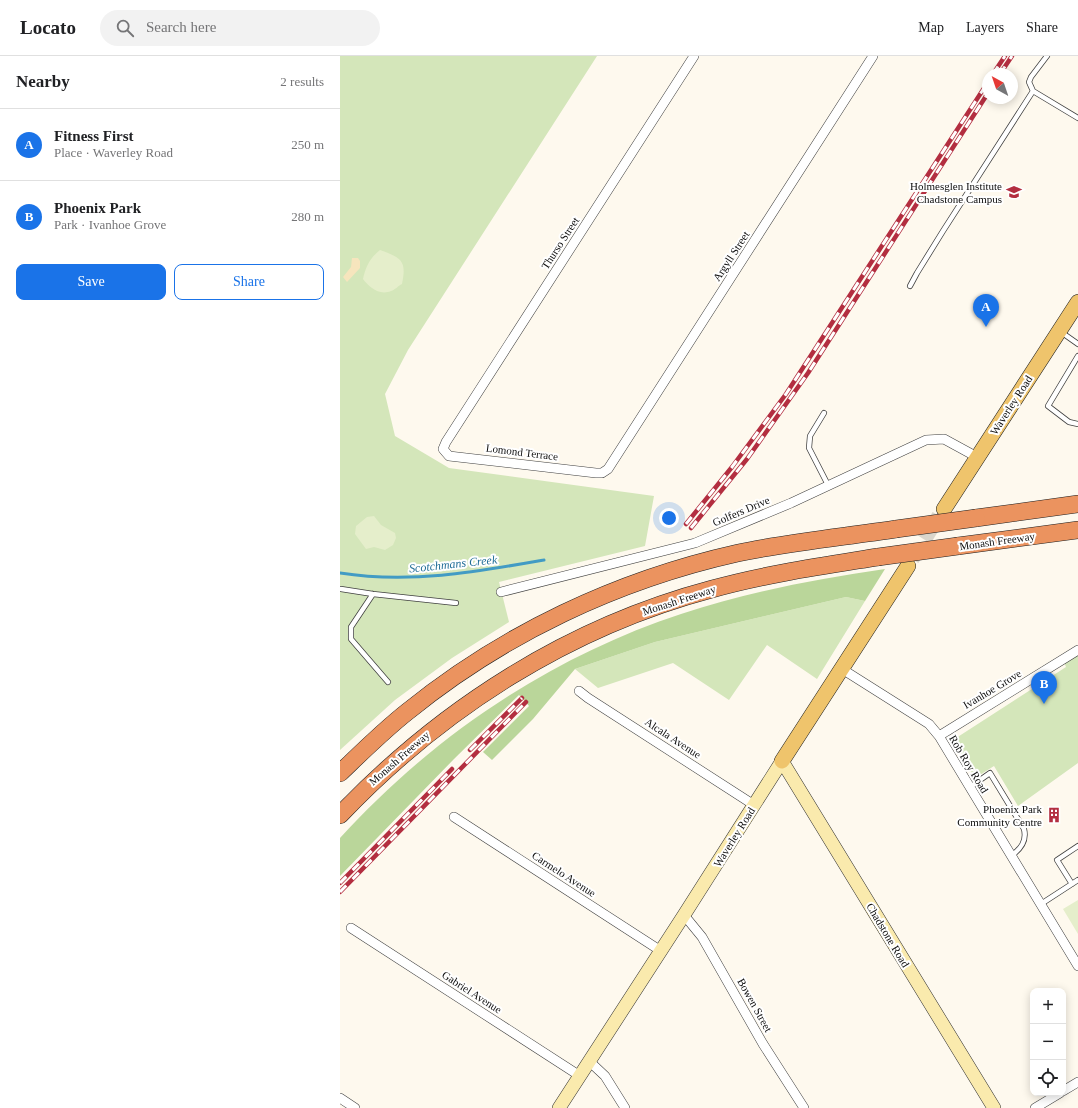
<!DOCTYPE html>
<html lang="en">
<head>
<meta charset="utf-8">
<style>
	:root { --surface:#fff; --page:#f2f2f2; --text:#202124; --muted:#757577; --line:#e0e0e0; --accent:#1a73e8 }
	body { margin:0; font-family:Georgia,serif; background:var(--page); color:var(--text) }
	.controls { position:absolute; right:12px; bottom:12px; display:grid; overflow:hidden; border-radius:8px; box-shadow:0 2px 10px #0003 }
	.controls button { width:36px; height:36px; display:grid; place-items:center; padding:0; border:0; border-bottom:1px solid var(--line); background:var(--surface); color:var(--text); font:20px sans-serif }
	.compass { position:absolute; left:642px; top:12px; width:36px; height:36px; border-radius:50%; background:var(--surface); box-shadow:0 2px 10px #0003; rotate:320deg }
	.you { position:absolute; left:329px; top:462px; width:14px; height:14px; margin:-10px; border:3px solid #fff; border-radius:50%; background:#1a73e8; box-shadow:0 0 0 6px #1a73e833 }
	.badge { display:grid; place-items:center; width:26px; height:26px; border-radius:50%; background:var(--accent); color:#fff; font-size:13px; font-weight:700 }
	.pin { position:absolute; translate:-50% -33px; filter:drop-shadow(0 1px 2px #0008) }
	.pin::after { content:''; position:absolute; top:21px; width:14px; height:12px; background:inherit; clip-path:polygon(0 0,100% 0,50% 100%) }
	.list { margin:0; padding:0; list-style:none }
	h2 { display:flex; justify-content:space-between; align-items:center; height:52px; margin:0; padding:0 16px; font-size:17px }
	h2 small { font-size:13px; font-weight:400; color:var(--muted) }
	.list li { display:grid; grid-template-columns:26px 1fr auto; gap:12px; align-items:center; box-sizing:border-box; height:72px; padding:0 16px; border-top:1px solid var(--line) }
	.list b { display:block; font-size:15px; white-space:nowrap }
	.list p { margin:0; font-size:13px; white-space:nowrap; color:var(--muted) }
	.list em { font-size:13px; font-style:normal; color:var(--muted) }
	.actions { display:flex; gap:8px; padding:12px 16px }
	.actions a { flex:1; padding:9px 0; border:1px solid var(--accent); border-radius:8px; text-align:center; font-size:14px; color:var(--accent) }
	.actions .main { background:var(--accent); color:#fff }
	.icon { flex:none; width:22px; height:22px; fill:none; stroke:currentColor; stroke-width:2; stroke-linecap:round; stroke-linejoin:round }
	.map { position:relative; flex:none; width:738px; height:1052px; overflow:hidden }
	header { display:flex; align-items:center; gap:24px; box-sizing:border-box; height:56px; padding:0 20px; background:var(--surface); border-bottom:1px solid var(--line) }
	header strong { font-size:19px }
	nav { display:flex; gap:22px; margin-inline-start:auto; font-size:14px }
	.search { width:280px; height:36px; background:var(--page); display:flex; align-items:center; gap:10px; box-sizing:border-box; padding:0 14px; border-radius:22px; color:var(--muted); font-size:15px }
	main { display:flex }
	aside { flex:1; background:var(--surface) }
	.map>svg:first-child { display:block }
</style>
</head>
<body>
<header>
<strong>Locato</strong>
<div class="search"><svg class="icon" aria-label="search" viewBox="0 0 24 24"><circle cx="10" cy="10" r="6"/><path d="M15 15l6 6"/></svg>Search here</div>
<nav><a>Map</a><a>Layers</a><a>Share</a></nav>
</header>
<main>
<aside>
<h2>Nearby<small>2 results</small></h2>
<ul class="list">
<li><span class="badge">A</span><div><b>Fitness First</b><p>Place · Waverley Road</p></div><em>250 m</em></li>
<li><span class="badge">B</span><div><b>Phoenix Park</b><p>Park · Ivanhoe Grove</p></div><em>280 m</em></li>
</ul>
<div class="actions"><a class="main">Save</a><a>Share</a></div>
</aside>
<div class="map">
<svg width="738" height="1052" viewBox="0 0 738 1052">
	<rect width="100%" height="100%" fill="#fef9ee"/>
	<!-- green -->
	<path fill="#d4e6ba" d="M0 0H257L68 294 45 338 55 380 109 412 314 440 305 490 159 526 169 566 112 602 55 644 0 694Z
		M506 541 525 545 477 623 427 589 389 644 333 607 258 632 235 613 315 586Z
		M738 598V707L678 750 654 710 635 722 613 684 726 611 724 606Z"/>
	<!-- forest -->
	<path fill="#bad69a" d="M545 513 525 545 506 541 315 586 235 613 193 663 152 704 143 696 189 650 179 639 114 703 0 820V782C12 769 24 756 37 744 122 661 228 595 341 558 408 536 476 523 545 513Z"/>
	<!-- sand -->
	<path fill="#f6e5bd" d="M12 202H18L20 205V212L7 226 3 221 11 211Z"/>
	<!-- pitch -->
	<path fill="#e5eecb" d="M40 194C61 202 67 204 62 228 58 230 55 234 51 235 39 240 29 231 23 223 26 210 30 202 40 194Z
		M34 460 41 469 55 477 56 482 53 489 45 494 34 491 26 493 15 478 16 470 27 461Z
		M738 844V878L723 853Z"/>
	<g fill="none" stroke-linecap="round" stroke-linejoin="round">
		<!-- stream -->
		<path stroke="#429bc4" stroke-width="3" d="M0 517C69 528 136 516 204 504"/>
		<!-- primary-tunnel -->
		<path stroke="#dad6cc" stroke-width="15" stroke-dasharray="15 8" stroke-linecap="butt" d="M572 503 599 460"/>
		<!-- lane casing -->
		<g stroke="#404040" stroke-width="6">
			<path id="lane" d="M693 35 738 62
				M570 230 577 217 603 175 693 35 689 26 691 21 707 0
				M721 276 738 288
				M738 300 708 350 729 366 738 368
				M484 357 470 380 469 392 488 429
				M1 533 33 538 116 547
				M33 538 11 571V583L48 626
				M630 731 650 717 684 773C687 785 681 793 671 800
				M732 828 717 804 738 790
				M701 848 738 824"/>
		</g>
		<!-- street casing -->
		<g stroke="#404040" stroke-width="10">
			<path id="street" d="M354 0 106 386 103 393 109 400 256 417H262L268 413 533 0
				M161 536 355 487 451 447 586 384 604 383 637 401
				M502 613 589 668 599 680 738 910
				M239 635 248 642 414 749
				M599 680 738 594
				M114 761 321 895
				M344 859 362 881 423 988 464 1052
				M11 872 240 1020
				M249 1005 265 1020 285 1052
				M723 1035 738 1026
				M0 1042 15 1052
				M695 1052 720 1037"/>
		</g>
		<!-- secondary casing -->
		<g stroke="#2f2f2f" stroke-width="14">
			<path id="secondary" d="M219 1052 344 859 442 705 654 1052"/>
		</g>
		<!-- primary casing -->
		<g stroke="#1e1e1e" stroke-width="16">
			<path id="primary" d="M604 453 738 246
				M442 705 568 510"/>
		</g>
		<!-- highway casing -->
		<g stroke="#1e1e1e" stroke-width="18">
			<path id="highway" d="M636 462 738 448
				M618 490 738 474
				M0 717C22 696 43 675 67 656 163 578 277 524 398 497 450 486 503 481 556 473
				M0 759C102 652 229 571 372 533 426 518 482 510 538 501"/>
		</g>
		<!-- lane -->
		<use href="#lane" stroke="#fff" stroke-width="4.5"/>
		<!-- street -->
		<use href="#street" stroke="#fff" stroke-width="9"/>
		<!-- secondary -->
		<use href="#secondary" stroke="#faeaad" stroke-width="13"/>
		<!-- primary -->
		<use href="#primary" stroke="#efc46c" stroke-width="15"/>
		<!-- highway -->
		<use href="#highway" stroke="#eb935f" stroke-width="17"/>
		<!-- rail casing -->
		<g stroke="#b32e40" stroke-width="4.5">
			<path id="rail" d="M653 18 665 0
				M660 18 672 0
				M346 468 392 411 446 338 648 26
				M351 472 407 403 468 317 648 37
				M130 694 182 642
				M0 827 112 713
				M0 836 186 646"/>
		</g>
		<!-- rail -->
		<use href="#rail" stroke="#fff" stroke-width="3" stroke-dasharray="9" stroke-linecap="butt"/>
		<!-- highway-bridge casing -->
		<g stroke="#1e1e1e" stroke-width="18" stroke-linecap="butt">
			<path id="highway-bridge" d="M556 473 636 462
				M538 501 618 490"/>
		</g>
		<!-- highway-bridge -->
		<use href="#highway-bridge" stroke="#eb935f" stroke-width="17"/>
	</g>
	<!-- icons -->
	<defs>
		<g id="university-bare" transform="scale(1.2)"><path d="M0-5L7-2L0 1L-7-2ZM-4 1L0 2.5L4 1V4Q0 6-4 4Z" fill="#b32e40" stroke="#fff" stroke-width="2.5" paint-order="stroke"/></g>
		<g id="building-bare" transform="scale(1.2)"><path d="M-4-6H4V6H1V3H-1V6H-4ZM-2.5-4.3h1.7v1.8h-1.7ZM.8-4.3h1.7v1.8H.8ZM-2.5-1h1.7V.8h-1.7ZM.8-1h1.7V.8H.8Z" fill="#b32e40" stroke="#fff" stroke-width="2.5" paint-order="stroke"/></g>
	</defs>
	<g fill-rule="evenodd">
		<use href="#university-bare" x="674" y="136"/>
		<use href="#building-bare" x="714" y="759"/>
	</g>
	<g text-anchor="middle" stroke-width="4" stroke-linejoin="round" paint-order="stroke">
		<!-- poi labels -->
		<g font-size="11" fill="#0d0d0d" stroke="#fff" text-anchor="end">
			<text x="662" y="134">Holmesglen Institute<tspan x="662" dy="13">Chadstone Campus</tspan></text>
			<text x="702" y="757">Phoenix Park<tspan x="702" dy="13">Community Centre</tspan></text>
		</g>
		<!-- street labels -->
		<g font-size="11" fill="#0d0d0d" stroke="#fff">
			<text transform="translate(220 187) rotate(-57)" y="4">Thurso Street</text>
			<text transform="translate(391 200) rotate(-57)" y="4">Argyll Street</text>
			<text transform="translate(671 349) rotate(-57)" y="4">Waverley Road</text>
			<text transform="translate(182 396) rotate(7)" y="4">Lomond Terrace</text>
			<text transform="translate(401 455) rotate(-23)" y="4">Golfers Drive</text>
			<text transform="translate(657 485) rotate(-8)" y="4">Monash Freeway</text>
			<text transform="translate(339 544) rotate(-18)" y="4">Monash Freeway</text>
			<text transform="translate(652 633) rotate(-31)" y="4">Ivanhoe Grove</text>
			<text transform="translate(333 682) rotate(33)" y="4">Alcala Avenue</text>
			<text transform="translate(59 702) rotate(-41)" y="4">Monash Freeway</text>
			<text transform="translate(629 708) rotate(59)" y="4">Rob Roy Road</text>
			<text transform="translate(394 781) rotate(-58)" y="4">Waverley Road</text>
			<text transform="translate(224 818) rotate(33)" y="4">Carmelo Avenue</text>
			<text transform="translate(548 879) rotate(59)" y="4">Chadstone Road</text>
			<text transform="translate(132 936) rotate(33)" y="4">Gabriel Avenue</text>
			<text transform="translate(415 949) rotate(61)" y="4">Bowen Street</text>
		</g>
		<!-- water labels -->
		<g font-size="12" font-style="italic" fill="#1f6c96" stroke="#fff">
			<text transform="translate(113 508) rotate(-6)" y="4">Scotchmans Creek</text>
		</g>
	</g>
</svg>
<div class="controls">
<button>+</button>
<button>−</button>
<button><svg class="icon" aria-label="locate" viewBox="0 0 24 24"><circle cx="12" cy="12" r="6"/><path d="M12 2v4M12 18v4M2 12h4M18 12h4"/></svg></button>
</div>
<svg class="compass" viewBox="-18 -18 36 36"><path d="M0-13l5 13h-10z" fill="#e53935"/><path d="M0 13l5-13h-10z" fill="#757577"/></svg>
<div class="you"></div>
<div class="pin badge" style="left:646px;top:271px">A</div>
<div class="pin badge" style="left:704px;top:648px">B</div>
</div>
</main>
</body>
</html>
